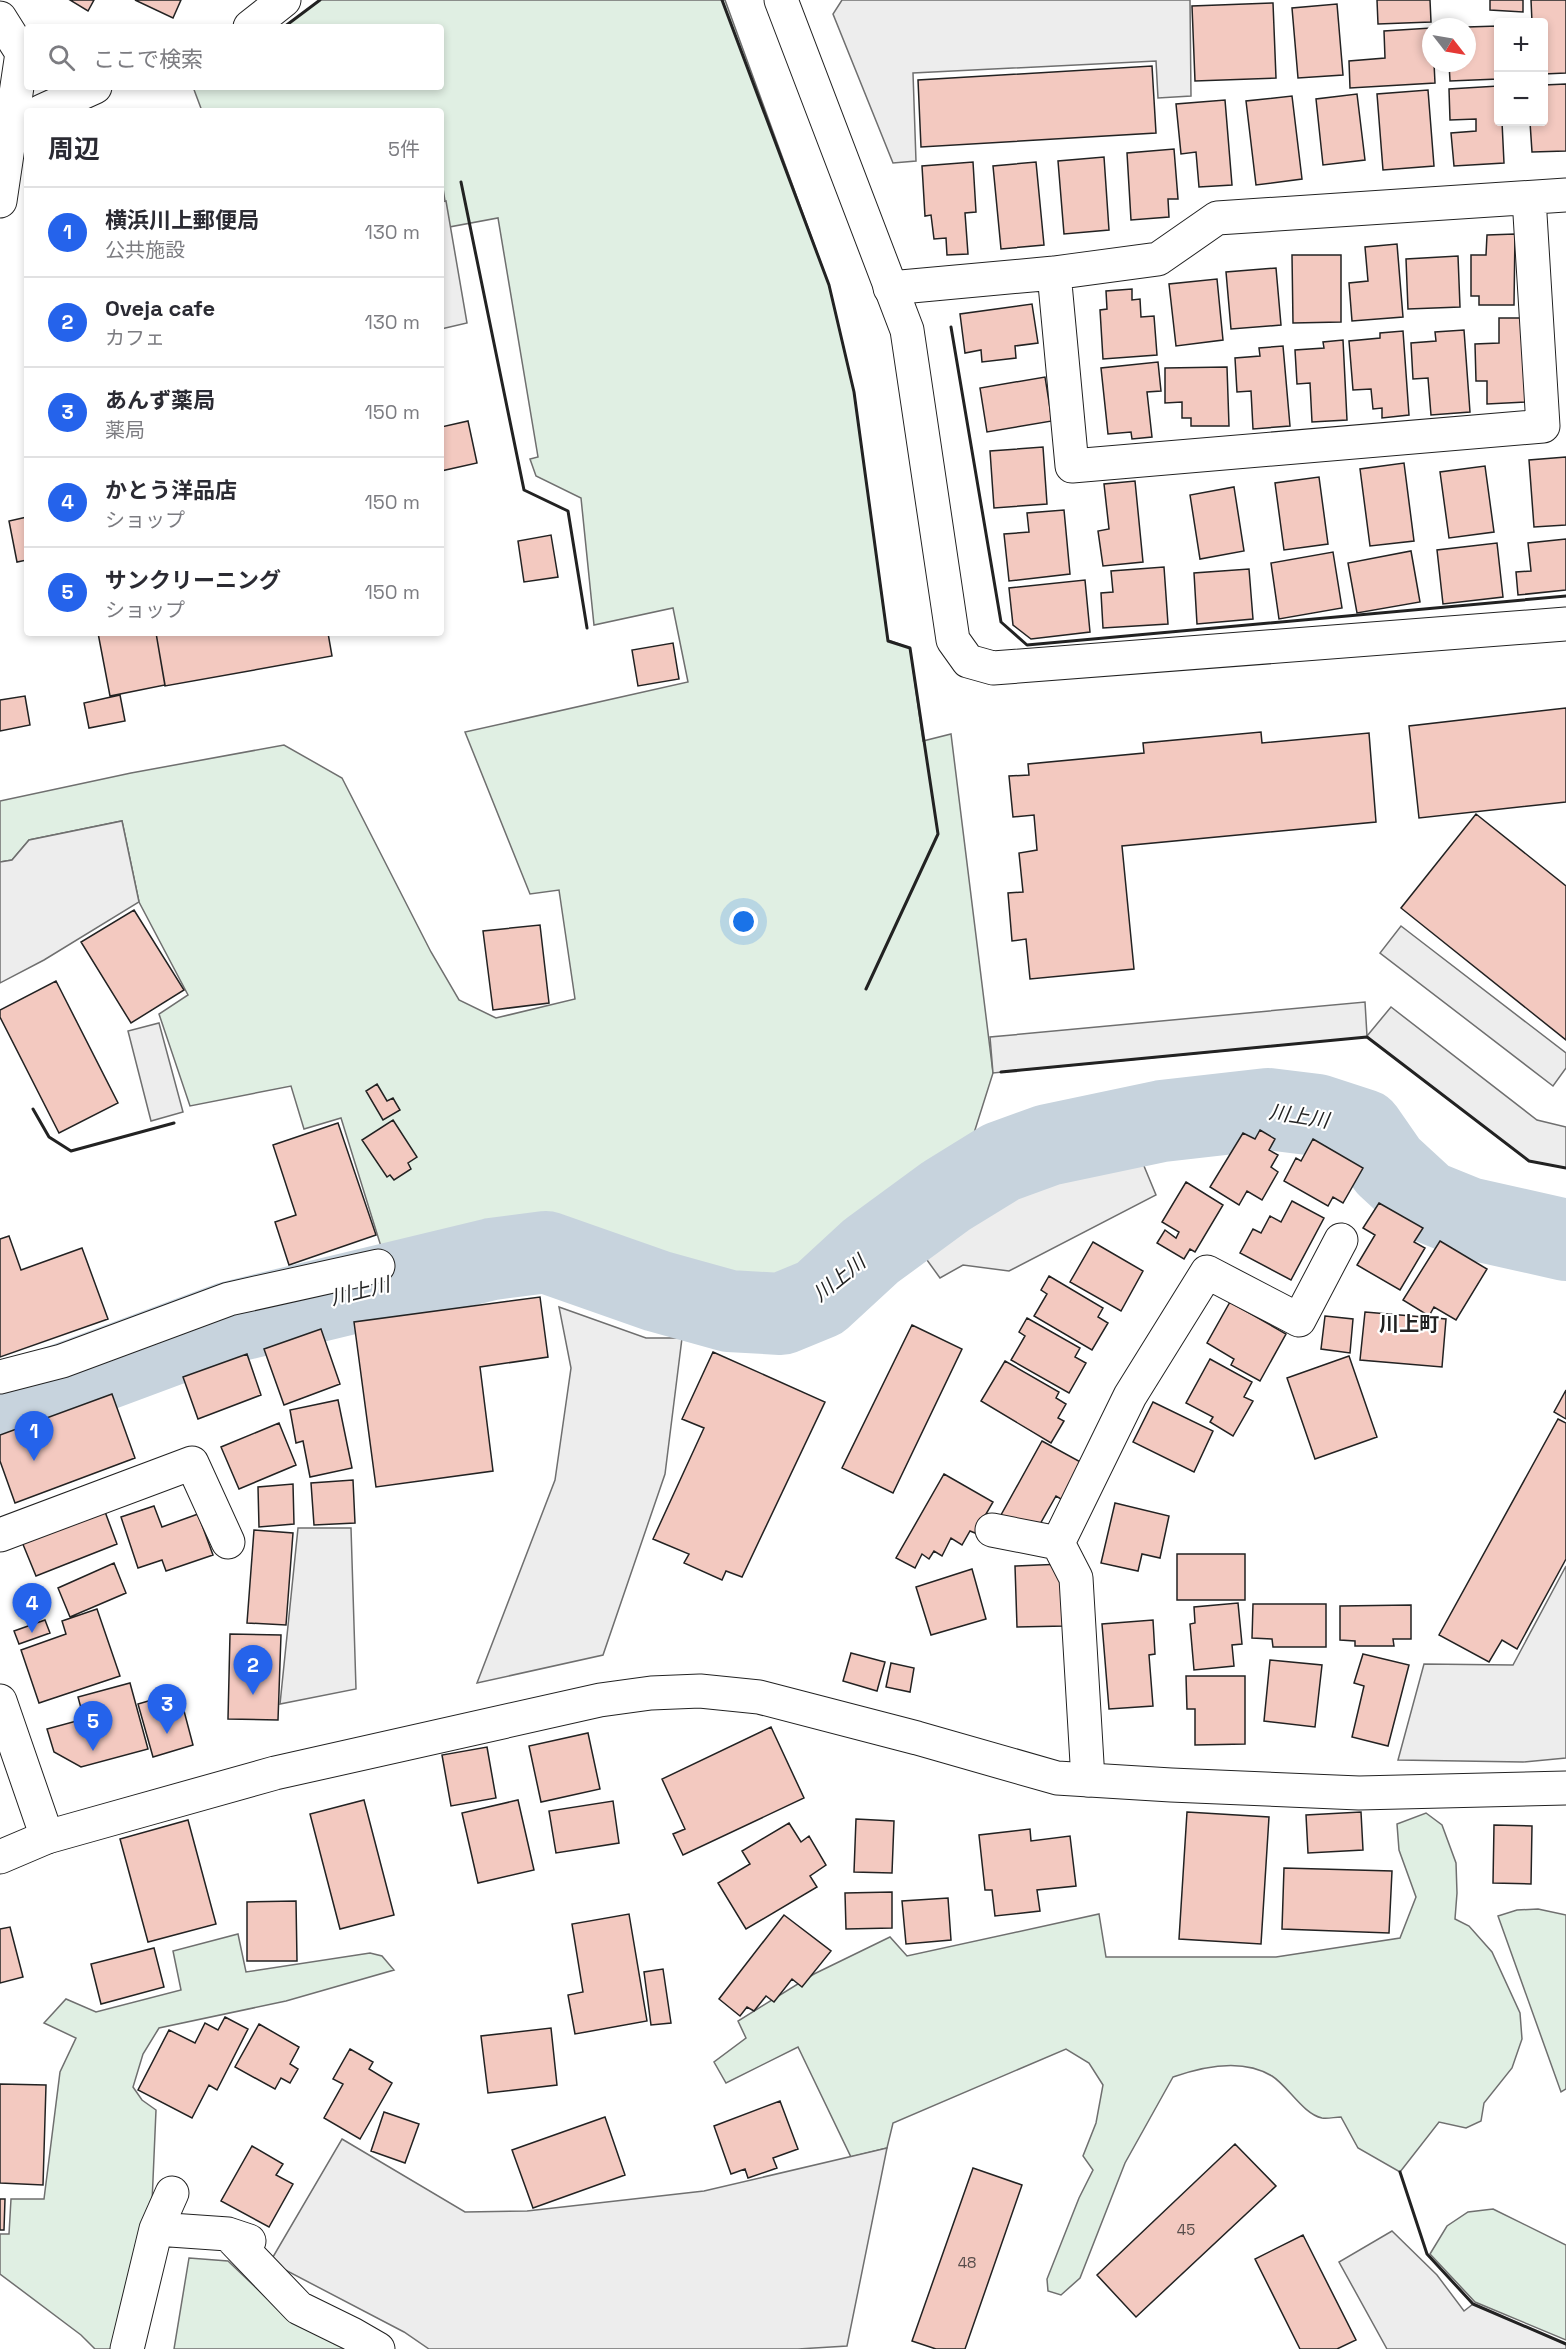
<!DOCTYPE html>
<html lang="ja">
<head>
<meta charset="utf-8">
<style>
	:root { --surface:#fff; --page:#f7f7f7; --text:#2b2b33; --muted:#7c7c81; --line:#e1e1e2; --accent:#2563eb }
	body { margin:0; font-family:"Space Grotesk","Noto Sans JP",sans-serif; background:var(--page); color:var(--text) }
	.controls { position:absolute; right:18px; top:18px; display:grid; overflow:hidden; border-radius:6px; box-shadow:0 3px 9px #0003 }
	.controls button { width:54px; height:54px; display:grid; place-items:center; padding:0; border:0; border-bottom:2px solid var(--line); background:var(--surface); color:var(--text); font:30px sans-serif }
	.compass { position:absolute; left:1422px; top:18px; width:54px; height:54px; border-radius:50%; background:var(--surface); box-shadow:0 3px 9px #0003; rotate:121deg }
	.you { position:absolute; left:744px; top:922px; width:21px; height:21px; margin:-15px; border:4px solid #fff; border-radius:50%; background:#1a73e8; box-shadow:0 0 0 9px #1a73e833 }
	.badge { display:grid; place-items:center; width:39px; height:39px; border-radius:50%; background:var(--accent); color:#fff; font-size:20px; font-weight:700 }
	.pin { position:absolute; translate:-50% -50px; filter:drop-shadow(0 2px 3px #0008) }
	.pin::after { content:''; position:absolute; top:32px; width:21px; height:18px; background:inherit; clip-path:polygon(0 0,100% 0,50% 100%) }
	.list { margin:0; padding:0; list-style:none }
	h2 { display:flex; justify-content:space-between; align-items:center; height:78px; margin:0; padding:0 24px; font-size:26px }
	h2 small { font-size:20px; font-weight:400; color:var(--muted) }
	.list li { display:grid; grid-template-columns:39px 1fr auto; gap:18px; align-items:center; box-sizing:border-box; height:90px; padding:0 24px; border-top:2px solid var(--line) }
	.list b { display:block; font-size:22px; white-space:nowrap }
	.list p { margin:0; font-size:20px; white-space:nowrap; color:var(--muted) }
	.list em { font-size:20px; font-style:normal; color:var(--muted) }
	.icon { flex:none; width:33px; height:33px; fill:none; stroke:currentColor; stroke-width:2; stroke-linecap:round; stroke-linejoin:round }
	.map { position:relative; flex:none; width:1566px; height:2349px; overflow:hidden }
	.search { position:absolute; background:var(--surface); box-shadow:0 3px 9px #0003; left:24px; top:24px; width:420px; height:66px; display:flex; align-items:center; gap:15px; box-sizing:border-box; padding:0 21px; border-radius:6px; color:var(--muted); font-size:22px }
	.panel { position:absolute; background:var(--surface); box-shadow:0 3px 9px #0003; left:24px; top:108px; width:420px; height:528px; border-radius:6px }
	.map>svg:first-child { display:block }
</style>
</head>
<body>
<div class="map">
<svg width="1566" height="2349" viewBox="0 0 1566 2349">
	<rect width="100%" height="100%" fill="#fff"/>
	<!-- green -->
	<path fill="#e0efe3" stroke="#6f6f6f" stroke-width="1.5" d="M320 0H725L829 285 854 392 888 640 910 648 923 741 951 734 993 1073 962 1171 826 1280 786 1298 743 1301 700 1294 620 1272 547 1246 486 1252 388 1269 341 1118 304 1129 291 1086 190 1106 159 1014 188 995 139 902 122 821 29 840 12 860 0 862V801L131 773 284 745 342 778 431 952 459 1000 496 1018 575 999 559 890 530 894 465 732 688 682 673 608 594 625 581 498 536 476 530 459 538 457 498 218 449 227 441 175V111H202L193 87H441V27H284Z
		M1426 1813 1442 1825 1456 1863 1457 1893 1455 1919 1469 1926 1492 1952 1520 2013 1522 2039 1512 2068 1484 2103 1481 2121 1466 2128 1439 2122 1400 2172 1358 2148 1341 2117C1335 2117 1328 2119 1322 2118 1303 2114 1288 2086 1272 2076 1243 2058 1204 2066 1173 2077L1125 2163 1080 2278 1061 2295 1048 2291 1047 2279 1079 2198 1093 2170 1083 2156 1096 2123 1103 2085 1089 2063 1066 2049 893 2123 887 2148 851 2157 798 2047 726 2083 714 2062 746 2038 738 2021 814 1974 890 1937 907 1956 1099 1914 1106 1957H1276L1400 1938 1416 1897 1399 1850 1397 1824Z
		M1538 1909 1566 1915V2089L1561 2092 1498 1916 1517 1910Z
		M238 1934 246 1972 370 1953 382 1956 394 1970 286 2001 159 2028 143 2054 133 2087 142 2100 156 2110 151 2226 119 2349H95L81 2335 0 2274V2234H9L11 2199H44L60 2072 76 2038 44 2023 66 1999 96 2012 181 1990 173 1951Z
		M1493 2209 1566 2245V2340L1475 2302 1430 2254 1447 2226 1468 2212Z
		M189 2258 228 2261 290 2320 354 2349H174Z"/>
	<!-- parking -->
	<path fill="#ededed" stroke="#6f6f6f" stroke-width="1.5" d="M842 0H1190L1191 96 1158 98 1156 61 913 73 916 161 893 163 833 14Z
		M446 201 467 323 441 329V202Z
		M122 821 139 902 44 960 0 983V862L12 860 29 840Z
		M1401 926 1566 1053V1068L1553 1086 1380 953Z
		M1365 1002 1367 1036 1391 1007 1537 1120 1566 1127V1168L1529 1161 1367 1037 993 1073 990 1037Z
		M159 1023 183 1112 151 1121 128 1031Z
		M1139 1154 1156 1195 1009 1271 963 1265 940 1278 914 1242 1011 1186Z
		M559 1307 646 1338H682L665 1474 603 1655 477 1683 555 1480 571 1368Z
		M298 1528H351L356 1689 280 1704Z
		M1566 1566V1758L1523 1762 1398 1760 1424 1664 1513 1665Z
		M342 2139 465 2212 527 2211 704 2191 887 2148 847 2346 798 2349H429L404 2332 270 2262Z
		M1392 2231 1437 2275 1464 2311 1473 2304 1566 2344V2349H1387L1339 2262Z"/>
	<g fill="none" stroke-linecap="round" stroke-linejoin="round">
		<!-- river -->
		<path stroke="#c7d3dd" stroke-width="82" d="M0 1408 231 1322 492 1259 546 1252 657 1291 729 1311 781 1314 820 1298 871 1251 946 1196 1001 1162 1048 1145 1162 1121 1268 1109 1317 1115 1363 1130 1388 1166 1426 1201 1468 1218 1566 1240"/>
	</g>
	<!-- building -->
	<path fill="#f3c9c0" stroke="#222" stroke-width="1.5" d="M70 0H94L88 11Z
		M135 0H181L173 18Z
		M1377 0H1430L1431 22 1378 24Z
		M1490 0H1523V12L1490 10Z
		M1531 0H1566V73L1544 74V22H1532Z
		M1273 3 1276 78 1195 81 1192 6Z
		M1337 4 1343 75 1298 78 1292 8Z
		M1498 26V79L1450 81 1449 63H1467V27Z
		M1431 28V63H1434L1435 83 1350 88 1349 61 1385 58 1384 31Z
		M1152 66 1156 133 921 147 918 80Z
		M1566 84V151L1532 152 1530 122H1544V85Z
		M1498 86V122H1502L1504 163 1454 166 1451 133 1476 131V119L1450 120 1449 89Z
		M1428 90 1434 166 1383 170 1377 94Z
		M1357 94 1365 160 1323 165 1316 99Z
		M1292 96 1302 179 1256 185 1246 101Z
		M1225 100 1232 185 1199 187 1196 152 1181 154 1176 104Z
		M1174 149 1178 199H1168L1169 217 1131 220 1127 153Z
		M1104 157 1109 230 1064 234 1058 161Z
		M973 162 976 212 965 213 968 254 947 255 946 238 934 239 931 215 925 216 922 166Z
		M1036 162 1044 245 1001 249 993 166Z
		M1515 234 1514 305H1479V296H1471V255H1486L1487 235Z
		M1397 244 1403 317 1352 321 1349 283 1368 281 1365 247Z
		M1292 255H1341V322L1293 323Z
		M1458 256 1460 307 1408 309 1406 259Z
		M1276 268 1281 325 1231 329 1226 272Z
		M1217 279 1223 340 1176 346 1169 284Z
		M1132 289V300L1140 299 1141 317 1154 316 1157 355 1103 359 1100 310 1107 309 1106 291Z
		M1032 304 1038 343 1015 346 1016 358 982 362 981 350 965 353 960 314Z
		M1499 318H1524L1526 402 1487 404V381H1476L1475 344 1499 343Z
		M1464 330 1470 412 1431 415 1428 378 1413 379 1411 343 1436 341 1435 332Z
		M1403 331 1409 415 1382 418V408L1373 409 1371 389 1353 390 1349 341 1380 338V333Z
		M1343 340 1347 420 1312 422 1310 383 1297 384 1295 350 1324 348 1323 342Z
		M1283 346 1290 426 1253 429 1251 391 1237 392 1235 358 1260 356 1259 348Z
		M1158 362 1161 391 1147 392 1152 437 1132 439 1131 432 1108 434 1101 368Z
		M1227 367 1229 426H1191V418H1182V402L1165 403V368Z
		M1045 377 1052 421 987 432 980 388Z
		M468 421 477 463 441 471V427Z
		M1043 447 1047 504 994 508 990 451Z
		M1566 457V525L1534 527 1529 460Z
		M1404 463 1414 541 1370 546 1360 469Z
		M1485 466 1494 532 1449 538 1440 472Z
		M1319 477 1328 544 1284 550 1275 483Z
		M1135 481 1143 562 1103 566 1098 531 1109 529 1104 484Z
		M1234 487 1244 551 1200 559 1190 495Z
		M1064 510 1070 574 1009 581 1004 534 1029 532 1027 513Z
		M27 517V560L17 562 9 521Z
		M551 535 558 577 524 582 518 541Z
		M1566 539V590L1518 595 1516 572 1531 571 1528 543Z
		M1497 543 1503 597 1443 604 1437 550Z
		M1411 551 1420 602 1357 613 1348 563Z
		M1333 552 1342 608 1279 619 1271 563Z
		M1164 567 1168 624 1103 628 1101 593 1113 592 1111 571Z
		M1249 569 1253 619 1197 624 1194 573Z
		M1085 580 1090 632 1031 639 1013 625 1009 588Z
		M98 633H156L165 685 110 696Z
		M156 633H328L332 656 165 686Z
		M673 643 679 679 638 686 632 650Z
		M120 695 125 721 89 728 84 703Z
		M25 696 30 725 0 731V700Z
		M1566 708V802L1419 818 1409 726Z
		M1261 732 1262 743 1369 733 1376 822 1122 846 1134 969 1030 979 1026 939 1012 941 1008 893 1023 892 1019 853 1037 850 1034 815 1013 817 1009 776 1029 775 1028 764 1144 753 1143 743Z
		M1476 814 1566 886V1040L1401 908Z
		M134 910 184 990 131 1023 81 942Z
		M540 925 549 1003 493 1010 483 931Z
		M56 981 118 1103 59 1133 0 1017V1010Z
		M377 1084 387 1101 393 1098 400 1110 383 1120 366 1091Z
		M393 1120 417 1157 408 1163 411 1169 394 1180 390 1175 387 1177 362 1140Z
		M338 1123 376 1235 289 1265 275 1222 296 1215 273 1145Z
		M1260 1130 1275 1139 1269 1150 1278 1155 1271 1167 1278 1172 1262 1200 1247 1191 1239 1205 1210 1187 1243 1133 1255 1139Z
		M1313 1139 1363 1168 1343 1203 1333 1197 1328 1206 1284 1181 1296 1158 1301 1161Z
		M1186 1182 1223 1205 1195 1252 1190 1249 1184 1259 1157 1243 1165 1230 1176 1238 1179 1232 1162 1222Z
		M1292 1201 1324 1218 1291 1280 1240 1253 1253 1229 1261 1233 1270 1216 1281 1222Z
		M1379 1203 1423 1228 1414 1242 1425 1248 1400 1290 1357 1265 1375 1235 1363 1228Z
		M9 1236 21 1270 82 1248 108 1319 0 1357V1239Z
		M1440 1241 1487 1269 1456 1320 1434 1307 1429 1316 1403 1300Z
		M1093 1242 1143 1271 1121 1311 1070 1282Z
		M1049 1276 1103 1308 1098 1317 1108 1323 1092 1350 1034 1316 1047 1294 1041 1290Z
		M540 1297 548 1357 480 1367 493 1471 376 1487 354 1322Z
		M1230 1302 1286 1334 1260 1381 1231 1365 1234 1359 1207 1343Z
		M1365 1312 1446 1319 1442 1367 1360 1360Z
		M1325 1316 1353 1319 1350 1353 1321 1349Z
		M1027 1318 1080 1348 1075 1357 1086 1363 1069 1393 1011 1360 1025 1336 1019 1332Z
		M912 1325 962 1349 893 1493 842 1468Z
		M321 1329 340 1384 284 1405 264 1349Z
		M713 1352 825 1402 742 1577 726 1571 722 1580 684 1563 689 1554 653 1539 704 1428 682 1419Z
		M247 1354 261 1395 198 1419 183 1377Z
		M1349 1356 1377 1437 1315 1459 1287 1378Z
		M1210 1359 1252 1382 1244 1397 1253 1401 1233 1436 1210 1422 1213 1417 1186 1403Z
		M1005 1361 1059 1392 1056 1398 1066 1404 1058 1418 1064 1421 1051 1443 981 1401Z
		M1566 1390V1419L1554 1412Z
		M112 1394 135 1458 15 1503 0 1461V1435Z
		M338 1400 352 1468 310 1477 303 1441 296 1443 290 1410Z
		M1153 1402 1213 1431 1194 1472 1133 1442Z
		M1558 1419 1566 1423V1559L1517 1649 1502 1640 1489 1662 1439 1635Z
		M279 1423 296 1465 239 1489 221 1447Z
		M1042 1441 1086 1465 1066 1502 1056 1496 1035 1533 1001 1515Z
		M944 1474 993 1502 975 1533 970 1531 962 1545 951 1538 942 1556 934 1551 929 1559 922 1554 915 1568 896 1558Z
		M353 1480 355 1523 314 1525 311 1483Z
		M293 1484 294 1524 259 1527 258 1487Z
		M1115 1503 1169 1516 1160 1558 1142 1554 1138 1571 1101 1563Z
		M154 1506 162 1527 198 1514 213 1555 166 1571 162 1560 138 1568 121 1517Z
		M104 1509 117 1544 36 1576 22 1542Z
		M254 1530 293 1533 286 1625 247 1623Z
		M1177 1554H1245V1600H1177Z
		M114 1563 126 1593 70 1617 58 1588Z
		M1063 1564 1065 1626 1017 1627 1015 1566Z
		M972 1569 986 1619 931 1635 916 1587Z
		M1238 1603 1242 1644 1232 1645 1234 1666 1194 1670 1190 1624 1195 1623 1194 1607Z
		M1253 1604H1326V1647H1273L1272 1639 1252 1638Z
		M1411 1605V1639H1393L1394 1646H1355V1641L1340 1640V1606Z
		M97 1609 120 1676 39 1703 21 1650 66 1634 62 1621Z
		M45 1620 50 1633 19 1644 14 1631Z
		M1153 1620 1155 1654 1149 1655 1153 1706 1109 1709 1102 1624Z
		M230 1634 281 1635 278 1720 228 1719Z
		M851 1653 885 1662 877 1691 843 1681Z
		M1363 1654 1409 1665 1388 1746 1352 1737 1364 1686 1354 1683Z
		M1270 1660 1322 1665 1315 1727 1264 1721Z
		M891 1663 914 1668 910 1692 886 1687Z
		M1186 1676H1245V1744L1195 1745V1709H1187Z
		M130 1683 148 1749 81 1767 54 1752 47 1729 84 1719 78 1697Z
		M179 1692 193 1745 153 1757 138 1704Z
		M771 1727 804 1798 683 1855 673 1834 685 1829 662 1779Z
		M588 1733 600 1789 541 1802 529 1746Z
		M487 1747 496 1798 451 1806 442 1755Z
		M364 1800 394 1915 340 1929 310 1814Z
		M518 1800 534 1870 478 1883 462 1813Z
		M613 1801 619 1843 556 1853 549 1811Z
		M1187 1812 1269 1817 1261 1944 1179 1939Z
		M1361 1812 1363 1850 1308 1853 1306 1815Z
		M856 1819 894 1821 892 1873 854 1872Z
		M188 1820 216 1924 148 1942 120 1839Z
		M789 1823 801 1842 809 1836 826 1865 810 1876 817 1887 746 1929 718 1883 750 1864 742 1851Z
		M1494 1825 1532 1826 1531 1884 1493 1883Z
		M1030 1829 1031 1841 1070 1836 1076 1886 1037 1890 1040 1911 995 1916 992 1890H985L979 1835Z
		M1284 1868 1392 1871 1389 1933 1282 1929Z
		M892 1892V1928L846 1929 845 1893Z
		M948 1898 951 1940 906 1944 902 1901Z
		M296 1901 297 1961H247V1902Z
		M629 1914 647 2021 575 2034 568 1995 583 1992 572 1924Z
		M784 1915 831 1951 802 1987 792 1979 774 2002 766 1996 754 2011 747 2007 740 2016 719 1999Z
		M10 1927 23 1977 0 1983V1929Z
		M154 1948 164 1987 101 2004 91 1964Z
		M663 1969 671 2023 651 2025 644 1972Z
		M225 2017 248 2029 217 2090 209 2085 192 2118 138 2090 169 2030 195 2043 205 2023 218 2030Z
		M259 2024 299 2047 290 2064 298 2069 290 2083 281 2078 275 2089 235 2067Z
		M551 2028 557 2085 488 2093 481 2036Z
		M350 2049 373 2062 369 2069 392 2083 360 2139 324 2118 343 2084 333 2079Z
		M0 2084 46 2085 43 2185 0 2183Z
		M780 2101 798 2149 773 2158 777 2168 748 2178 745 2169 731 2174 714 2126Z
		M384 2112 419 2124 405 2163 371 2151Z
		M605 2117 625 2175 533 2208 512 2150Z
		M1235 2144 1276 2186 1136 2317 1097 2275Z
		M252 2146 283 2164 276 2175 293 2184 269 2227 221 2201Z
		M973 2168 1022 2185 965 2349H936L912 2341Z
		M0 2199H5L4 2230H0Z
		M1303 2235 1356 2340 1337 2349H1300L1255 2259Z"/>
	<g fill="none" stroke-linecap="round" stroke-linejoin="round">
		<!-- street casing -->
		<g stroke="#222" stroke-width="35">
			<path id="street" d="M0 18 22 53 0 201
				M250 27 284 0
				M42 111 95 87
				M1054 273 1072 466 1543 426 1529 198
				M890 288 1054 273 1158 259 1217 218 1566 195
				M0 1377 62 1361 229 1299 378 1266
				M992 1530 1058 1543 1076 1578 1088 1780
				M0 1535 192 1463 228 1542
				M1058 1543 1130 1396 1207 1272 1299 1320 1341 1240
				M0 1701 47 1837
				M156 2229 228 2234 249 2241
				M228 2234 299 2308 352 2334 378 2349
				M127 2349 156 2229 172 2193"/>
		</g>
		<!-- secondary casing -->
		<g stroke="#222" stroke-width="35">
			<path id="secondary" d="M781 0 907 330 953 640 968 661 993 668 1566 624
				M0 1857 47 1837 275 1773 600 1700 651 1693 700 1691 759 1697 917 1738 1057 1778 1171 1785 1359 1793 1566 1788"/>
		</g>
		<!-- street -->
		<use href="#street" stroke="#fff" stroke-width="33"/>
		<!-- secondary -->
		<use href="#secondary" stroke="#fff" stroke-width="33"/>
		<!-- wall -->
		<path stroke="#222" stroke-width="3" d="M722 0 829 285 854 392 888 641 910 648 938 834 866 989
			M284 27 320 0
			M461 182 524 490 568 511 587 628
			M951 327 1001 622 1027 645 1566 596
			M1001 1072 1367 1037 1529 1161 1566 1168
			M33 1109 49 1137 71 1151 174 1123
			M1400 2172 1427 2254 1473 2304 1566 2344"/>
	</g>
	<g text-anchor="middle" stroke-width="4.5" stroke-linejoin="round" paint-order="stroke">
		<!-- number labels -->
		<g font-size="15" fill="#564c4a">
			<text x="1186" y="2235">45</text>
			<text x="967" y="2268">48</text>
		</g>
		<!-- water labels -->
		<g font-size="20" font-style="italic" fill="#222" stroke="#fff">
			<text transform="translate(1299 1116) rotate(9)" y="7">川上川</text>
			<text transform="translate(839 1278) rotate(-39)" y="7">川上川</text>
			<text transform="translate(360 1291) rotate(-14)" y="7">川上川</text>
		</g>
		<!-- neighbourhood labels -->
		<g font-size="20" font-weight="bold" fill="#222" stroke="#fff">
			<text x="1409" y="1331">川上町</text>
		</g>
	</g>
</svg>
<div class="controls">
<button>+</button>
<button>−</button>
</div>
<svg class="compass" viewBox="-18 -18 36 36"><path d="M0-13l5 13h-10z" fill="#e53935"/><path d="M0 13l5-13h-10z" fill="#7c7c81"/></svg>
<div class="you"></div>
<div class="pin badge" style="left:34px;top:1461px">1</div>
<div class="pin badge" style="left:253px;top:1695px">2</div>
<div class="pin badge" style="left:167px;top:1734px">3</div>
<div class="pin badge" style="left:32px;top:1633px">4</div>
<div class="pin badge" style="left:93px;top:1751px">5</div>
<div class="search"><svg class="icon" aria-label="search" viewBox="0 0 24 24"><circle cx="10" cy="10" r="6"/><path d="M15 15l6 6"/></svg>ここで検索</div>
<section class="panel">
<h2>周辺<small>5件</small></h2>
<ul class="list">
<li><span class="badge">1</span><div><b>横浜川上郵便局</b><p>公共施設</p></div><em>130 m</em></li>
<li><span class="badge">2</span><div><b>Oveja cafe</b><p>カフェ</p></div><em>130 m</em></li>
<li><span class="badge">3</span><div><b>あんず薬局</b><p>薬局</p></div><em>150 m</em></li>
<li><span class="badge">4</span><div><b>かとう洋品店</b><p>ショップ</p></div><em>150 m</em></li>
<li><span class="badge">5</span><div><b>サンクリーニング</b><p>ショップ</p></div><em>150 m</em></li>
</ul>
</section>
</div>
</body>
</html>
